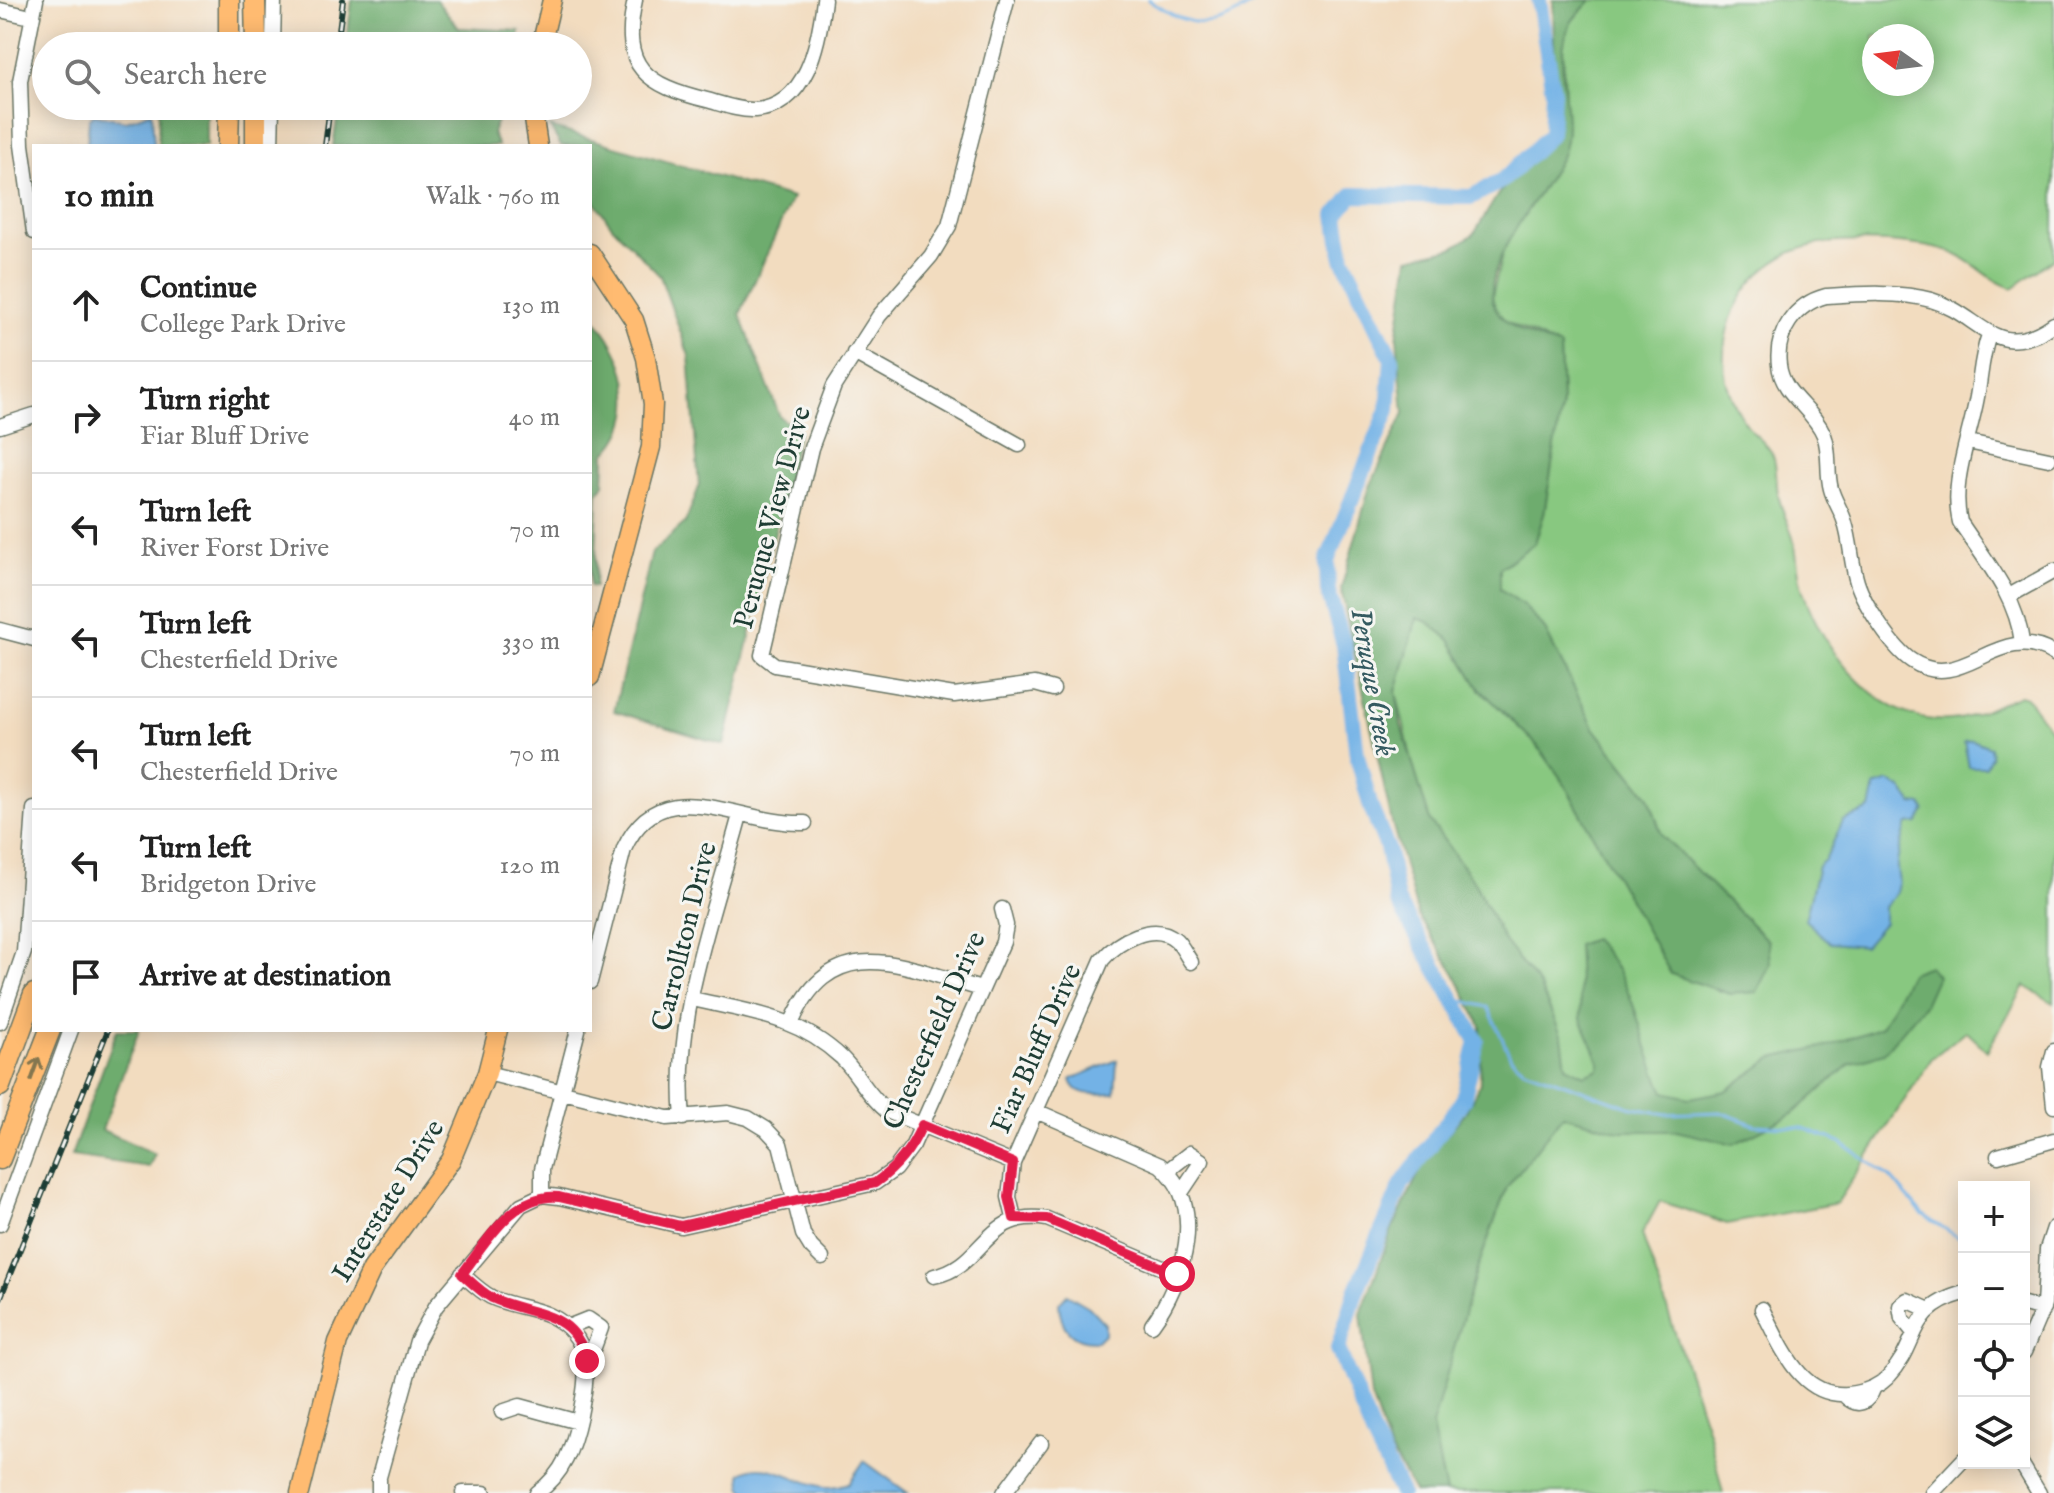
<!DOCTYPE html>
<html lang="en">
<head>
<meta charset="utf-8">
<style>
	:root { --surface:#fff; --page:#f6f6f6; --text:#222; --muted:#767676; --line:#e0e0e0 }
	body { margin:0; font-family:"IM FELL English",serif; background:var(--page); color:var(--text) }
	.controls { position:absolute; right:24px; bottom:24px; display:grid; overflow:hidden; border-radius:0px; box-shadow:0 4px 20px #0003 }
	.controls button { width:72px; height:72px; display:grid; place-items:center; padding:0; border:0; border-bottom:2px solid var(--line); background:var(--surface); color:var(--text); font:40px sans-serif }
	.compass { position:absolute; left:1862px; top:24px; width:72px; height:72px; border-radius:50%; background:var(--surface); box-shadow:0 4px 20px #0003; rotate:284deg }
	.stop { position:absolute; width:24px; height:24px; margin:-18px; border:6px solid #e11d48; border-radius:50%; background:#fff }
	.stop.end { background:#e11d48; border-color:#fff; box-shadow:0 2px 8px #0008 }
	.list { margin:0; padding:0; list-style:none }
	h2 { display:flex; justify-content:space-between; align-items:center; height:104px; margin:0; padding:0 32px; font-size:34px }
	h2 small { font-size:26px; font-weight:400; color:var(--muted) }
	.list li { display:grid; grid-template-columns:52px 1fr auto; gap:24px; align-items:center; box-sizing:border-box; height:112px; padding:0 32px; border-top:2px solid var(--line) }
	.list b { display:block; font-size:30px; white-space:nowrap }
	.list p { margin:0; font-size:26px; white-space:nowrap; color:var(--muted) }
	.list em { font-size:26px; font-style:normal; color:var(--muted) }
	.icon { flex:none; width:44px; height:44px; fill:none; stroke:currentColor; stroke-width:2; stroke-linecap:round; stroke-linejoin:round }
	.map { position:relative; flex:none; width:2054px; height:1493px; overflow:hidden }
	.search { position:absolute; background:var(--surface); box-shadow:0 4px 20px #0003; left:32px; top:32px; width:560px; height:88px; display:flex; align-items:center; gap:20px; box-sizing:border-box; padding:0 28px; border-radius:44px; color:var(--muted); font-size:30px }
	.panel { position:absolute; background:var(--surface); box-shadow:0 4px 20px #0003; left:32px; top:144px; width:560px; height:888px; border-radius:0px }
	.map>svg:first-child { display:block }
</style>
</head>
<body>
<div class="map">
<svg width="2054" height="1493" viewBox="0 0 2054 1493">
	<rect width="100%" height="100%" fill="#f6f6f2"/>
	<filter id="ink" filterUnits="userSpaceOnUse"><feTurbulence type="fractalNoise" baseFrequency=".0125" numOctaves="2"/><feDisplacementMap in="SourceGraphic" scale="16" xChannelSelector="R" yChannelSelector="G"/><feConvolveMatrix kernelMatrix="1 2 1 2 8 2 1 2 1" color-interpolation-filters="sRGB"/></filter>
	<filter id="wash" filterUnits="userSpaceOnUse"><feTurbulence type="fractalNoise" baseFrequency=".006" numOctaves="4" result="noise"/><feDisplacementMap in="SourceGraphic" scale="32" xChannelSelector="R" yChannelSelector="G"/><feGaussianBlur stdDeviation="1.8" result="paint"/><feColorMatrix in="noise" values="0 0 0 0 0 0 0 0 0 0 0 0 0 0 0 0 0 1.4 0 .05"/><feComposite in="paint" operator="in"/></filter>
	<g filter="url(#wash)">
		<rect width="100%" height="100%" fill="#f2dcbf"/>
		<!-- green -->
		<path fill="#88c880" stroke="#54825a" stroke-width="2" fill-rule="evenodd" d="M1591 0H2054V258L2013 288C1991 283 1973 259 1950 252 1913 241 1837 236 1800 249 1747 267 1715 326 1726 380 1730 397 1739 415 1750 429 1757 438 1769 444 1773 456 1778 469 1775 484 1779 498 1782 512 1789 524 1793 538 1798 555 1797 574 1803 591 1824 654 1885 732 1959 719 1982 715 1999 703 2020 695L2026 697 2054 735V1003L2025 986 1987 1051 1966 1031 1932 1058 1837 1203 1727 1224 1660 1201 1642 1234 1709 1434 1723 1493H1446L1431 1426 1475 1275 1507 1187 1563 1114 1540 987 1504 941 1474 882 1430 821 1415 774 1396 691 1417 618 1428 621 1450 640 1480 689 1537 745 1562 780 1671 974 1730 994 1768 941 1662 836 1649 797 1594 728 1544 628 1522 604 1500 589V568L1535 543 1544 514 1562 403 1560 347 1505 321 1496 310 1492 296 1504 247 1549 176 1565 99 1563 42 1570 23ZM1874 36H1922V84H1874Z"/>
		<!-- forest -->
		<path fill="#6eac6e" stroke="#467451" stroke-width="2" d="M352 0H436L459 28 520 31 518 46H346Z
			M1553 0H1591C1585 8 1576 13 1571 23 1549 63 1578 117 1562 155 1545 192 1483 259 1493 301 1500 328 1537 338 1560 347L1562 403 1544 514 1535 543 1500 568V589L1522 604 1544 628 1594 728 1649 797 1662 836 1768 941 1770 964 1757 992 1730 994 1671 974 1562 780 1537 745 1480 689 1450 640 1428 622 1417 618 1396 691 1401 725 1430 821 1474 882 1504 941 1540 987 1562 1037 1566 1066 1585 1075 1599 1069 1600 1063 1581 1019 1577 945 1593 939C1637 981 1639 1040 1664 1092L1690 1098 1726 1091 1772 1058 1831 1045 1881 1027 1910 973 1929 966 1937 976 1924 1005 1884 1053 1850 1064 1793 1114 1734 1144 1676 1131H1620L1563 1115 1507 1187 1475 1275 1432 1426 1446 1493H1415L1389 1449 1371 1397 1361 1314 1391 1232 1425 1160 1465 1113 1480 1084 1481 1026 1455 974 1418 915 1392 823 1341 589 1369 489 1404 413 1397 338 1409 258 1452 248 1474 234 1498 194 1536 152 1556 139Z
			M159 106H206V146H158Z
			M339 106H503L492 133 498 146H333Z
			M550 127 792 198 740 314 780 417 799 431 724 745 614 711 652 552 685 523 699 487 689 356 660 276 612 226 590 195V146H561Z
			M590 314C626 351 647 414 605 454L604 484 598 493 595 587 590 586Z
			M117 1030H139L102 1130 155 1154 149 1167 71 1156Z"/>
		<!-- water -->
		<path fill="#73b2e6" stroke="#49788d" stroke-width="2" d="M152 112 154 146H87L89 120 94 114 126 121Z
			M1972 740 1990 747 1991 756 1986 767H1969L1964 742Z
			M1889 781 1901 789 1913 804 1922 805 1925 810 1918 823 1908 824C1905 828 1896 862 1897 866 1897 875 1901 883 1897 892 1894 897 1888 902 1884 907V923L1864 946 1830 943 1805 920 1818 866 1825 860 1843 821 1870 809 1875 786Z
			M1117 1060 1115 1093C1099 1093 1076 1099 1071 1080L1074 1078Z
			M1067 1294 1089 1307 1105 1324V1333L1097 1341C1071 1342 1060 1327 1059 1303Z
			M864 1461 908 1493H747L742 1486 741 1474C764 1455 803 1487 829 1487 836 1487 843 1485 849 1483Z"/>
		<g fill="none" stroke-linecap="round" stroke-linejoin="round">
			<!-- stream -->
			<path stroke="#73b2e6" stroke-width="3" d="M1149 0C1193 31 1214 30 1259 0
				M1451 998 1488 1007 1511 1058 1524 1069 1629 1107 1666 1114 1720 1112 1755 1125 1803 1128 1840 1142 1890 1177 1922 1214 1964 1241"/>
			<!-- river -->
			<path stroke="#73b2e6" stroke-width="16" d="M1401 1493 1375 1440 1338 1349 1356 1292 1402 1184 1463 1100 1477 1041 1397 900 1387 847 1371 808 1357 755 1344 645 1328 591 1327 561 1388 410 1392 359 1343 258 1336 215 1352 195 1471 197 1503 180 1551 134 1553 92 1539 0"/>
		</g>
	</g>
	<g filter="url(#ink)">
		<g fill="none" stroke-linecap="round" stroke-linejoin="round">
			<!-- minor casing -->
			<g stroke="#697565" stroke-width="17">
				<path id="minor" d="M635 0C620 68 646 85 707 100 722 104 739 111 755 110 807 107 819 42 824 0
					M1007 0 949 226 931 256 879 316 834 386 811 448 762 655 775 665 954 695 1035 684 1053 689
					M0 10 31 17
					M273 46 274 0
					M271 146 272 106
					M34 232 22 145 20 81 36 0
					M2054 324C1996 365 1981 314 1931 300 1901 291 1857 294 1826 296 1795 304 1775 333 1779 365 1782 395 1813 408 1824 435 1831 453 1826 472 1831 489 1834 501 1842 511 1845 523 1851 542 1851 563 1857 582 1864 604 1893 649 1912 661 1964 695 1997 619 2054 654
					M1989 335C1981 357 1981 376 1977 397 1970 437 1950 482 1960 522 1985 560 2016 595 2022 642
					M854 353 1019 445
					M0 426 34 415
					M1968 442 2049 459
					M2009 596 2054 571
					M0 630 34 639
					M590 982 624 849C661 767 740 826 805 823
					M692 999C750 1012 797 1016 842 1058 859 1075 868 1096 887 1111L1013 1163
					M0 1022 24 952 34 809
					M792 1022C833 928 905 967 981 989
					M2054 1051 2050 1067 2054 1106
					M487 1073 667 1118 728 1113 748 1118 766 1129 780 1144 803 1234 811 1247 822 1258
					M1036 1111 1160 1165C1208 1205 1184 1281 1152 1325
					M683 1118C673 1016 714 913 740 815
					M1998 1156 2054 1140
					M1167 1171 1190 1153 1202 1161 1182 1191
					M542 1195V1169L578 1030
					M1014 1218 1009 1197 1013 1163 1102 960C1117 942 1154 920 1176 940 1182 946 1186 955 1191 962
					M0 1224 71 1030
					M462 1274C471 1282 480 1291 491 1297 509 1306 531 1307 549 1315 594 1336 588 1374 580 1415 573 1447 564 1474 537 1493
					M934 1276C985 1266 984 1209 1047 1219L1177 1274
					M2024 1304 2043 1309
					M1762 1309C1782 1348 1802 1403 1855 1393 1867 1391 1879 1386 1888 1377 1922 1342 1905 1309 1964 1293
					M568 1327 588 1319 601 1328 594 1347 585 1354
					M1914 1333 1902 1318 1900 1306 1907 1300 1927 1309
					M2024 1352 2044 1305 2047 1249 2054 1228
					M1844 1395C1858 1409 1868 1403 1874 1387
					M502 1412 520 1406 578 1422
					M2021 1463 2039 1493
					M379 1493V1477L417 1341 436 1306 521 1205 542 1195 559 1197 681 1226 875 1183 895 1169 913 1145 1003 942 1006 925 1002 909
					M463 1493H484
					M1004 1493 1041 1443
					M1932 1493 1964 1459"/>
			</g>
			<!-- major casing -->
			<g stroke="#697565" stroke-width="21">
				<path id="major" d="M541 46 552 0
					M532 106 538 146
					M590 253 634 320 646 358 653 404 651 447 590 677
					M300 1493 338 1342 372 1269 451 1160 487 1073 498 1030"/>
			</g>
			<!-- highway casing -->
			<g stroke="#697565" stroke-width="23">
				<path id="highway" d="M255 0 256 46
					M229 46V0
					M256 106V146
					M228 146 229 106
					M0 1086 34 994
					M0 1159 50 1030"/>
			</g>
			<!-- minor -->
			<use href="#minor" stroke="#fff" stroke-width="14"/>
			<!-- major -->
			<use href="#major" stroke="#ffbb71" stroke-width="18"/>
			<!-- highway -->
			<use href="#highway" stroke="#ffbb71" stroke-width="20"/>
			<!-- rail casing -->
			<g stroke="#1f3d34" stroke-width="6">
				<path id="rail" d="M337 46 343 0
					M325 146 330 106
					M0 1299 108 1030"/>
			</g>
			<!-- rail -->
			<use href="#rail" stroke="#f6f6f2" stroke-width="3" stroke-dasharray="9" stroke-linecap="butt"/>
		</g>
		<!-- one-way arrows -->
		<defs><path id="oneway-shaft" d="M-6 0H5M1.5-3L5.5 0L1.5 3" fill="none" stroke-width="1.6" stroke-linecap="round" stroke-linejoin="round" transform="scale(2)"/></defs>
		<use stroke="#84764f" href="#oneway-shaft" transform="translate(35 1069) rotate(-70)"/>
	</g>
	<g fill="none" stroke-linecap="round" stroke-linejoin="round" filter="url(#ink)">
		<!-- route -->
		<path stroke="#e11d48" stroke-width="10" d="M587 1361C573 1308 533 1317 492 1298 481 1292 471 1282 462 1274 487 1242 512 1193 559 1197L681 1226 875 1183C897 1167 911 1150 922 1125L1013 1163 1009 1197 1014 1218 1047 1219 1177 1274"/>
	</g>
	<g text-anchor="middle" stroke-width="6" stroke-linejoin="round" paint-order="stroke">
		<!-- street labels -->
		<g font-size="28" fill="#1f3d34" stroke="#f6f6f2">
			<text transform="translate(771 517) rotate(-75)" y="10">Peruque View Drive</text>
			<text transform="translate(683 936) rotate(-76)" y="10">Carrollton Drive</text>
			<text transform="translate(933 1030) rotate(-66)" y="10">Chesterfield Drive</text>
			<text transform="translate(1035 1048) rotate(-66)" y="10">Fiar Bluff Drive</text>
			<text transform="translate(387 1200) rotate(-58)" y="10">Interstate Drive</text>
		</g>
		<!-- water labels -->
		<g font-size="30" font-style="italic" fill="#345a60" stroke="#f6f6f2">
			<text transform="translate(1374 682) rotate(80)" y="10">Peruque Creek</text>
		</g>
	</g>
</svg>
<div class="controls">
<button>+</button>
<button>−</button>
<button><svg class="icon" aria-label="locate" viewBox="0 0 24 24"><circle cx="12" cy="12" r="6"/><path d="M12 2v4M12 18v4M2 12h4M18 12h4"/></svg></button>
<button><svg class="icon" aria-label="layers" viewBox="0 0 24 24"><path d="M12 4l9 5-9 5-9-5zM3 14l9 5 9-5"/></svg></button>
</div>
<svg class="compass" viewBox="-18 -18 36 36"><path d="M0-13l5 13h-10z" fill="#e53935"/><path d="M0 13l5-13h-10z" fill="#767676"/></svg>
<div class="stop" style="left:1177px;top:1274px"></div>
<div class="stop end" style="left:587px;top:1361px"></div>
<div class="search"><svg class="icon" aria-label="search" viewBox="0 0 24 24"><circle cx="10" cy="10" r="6"/><path d="M15 15l6 6"/></svg>Search here</div>
<section class="panel">
<h2>10 min<small>Walk · 760 m</small></h2>
<ul class="list">
<li><svg class="icon" aria-label="ahead" viewBox="0 0 24 24"><path d="M12 20V5M6 11l6-6 6 6"/></svg><div><b>Continue</b><p>College Park Drive</p></div><em>130 m</em></li>
<li><svg class="icon" aria-label="right" viewBox="0 0 24 24"><path d="M7 20v-9h11M14 6l5 5-5 5"/></svg><div><b>Turn right</b><p>Fiar Bluff Drive</p></div><em>40 m</em></li>
<li><svg class="icon" aria-label="left" viewBox="0 0 24 24"><path d="M17 20v-9H6M10 6l-5 5 5 5"/></svg><div><b>Turn left</b><p>River Forst Drive</p></div><em>70 m</em></li>
<li><svg class="icon" aria-label="left" viewBox="0 0 24 24"><path d="M17 20v-9H6M10 6l-5 5 5 5"/></svg><div><b>Turn left</b><p>Chesterfield Drive</p></div><em>330 m</em></li>
<li><svg class="icon" aria-label="left" viewBox="0 0 24 24"><path d="M17 20v-9H6M10 6l-5 5 5 5"/></svg><div><b>Turn left</b><p>Chesterfield Drive</p></div><em>70 m</em></li>
<li><svg class="icon" aria-label="left" viewBox="0 0 24 24"><path d="M17 20v-9H6M10 6l-5 5 5 5"/></svg><div><b>Turn left</b><p>Bridgeton Drive</p></div><em>120 m</em></li>
<li><svg class="icon" aria-label="arrive" viewBox="0 0 24 24"><path d="M6 21V4h12l-3 4 3 4H6"/></svg><div><b>Arrive at destination</b></div></li>
</ul>
</section>
</div>
</body>
</html>
